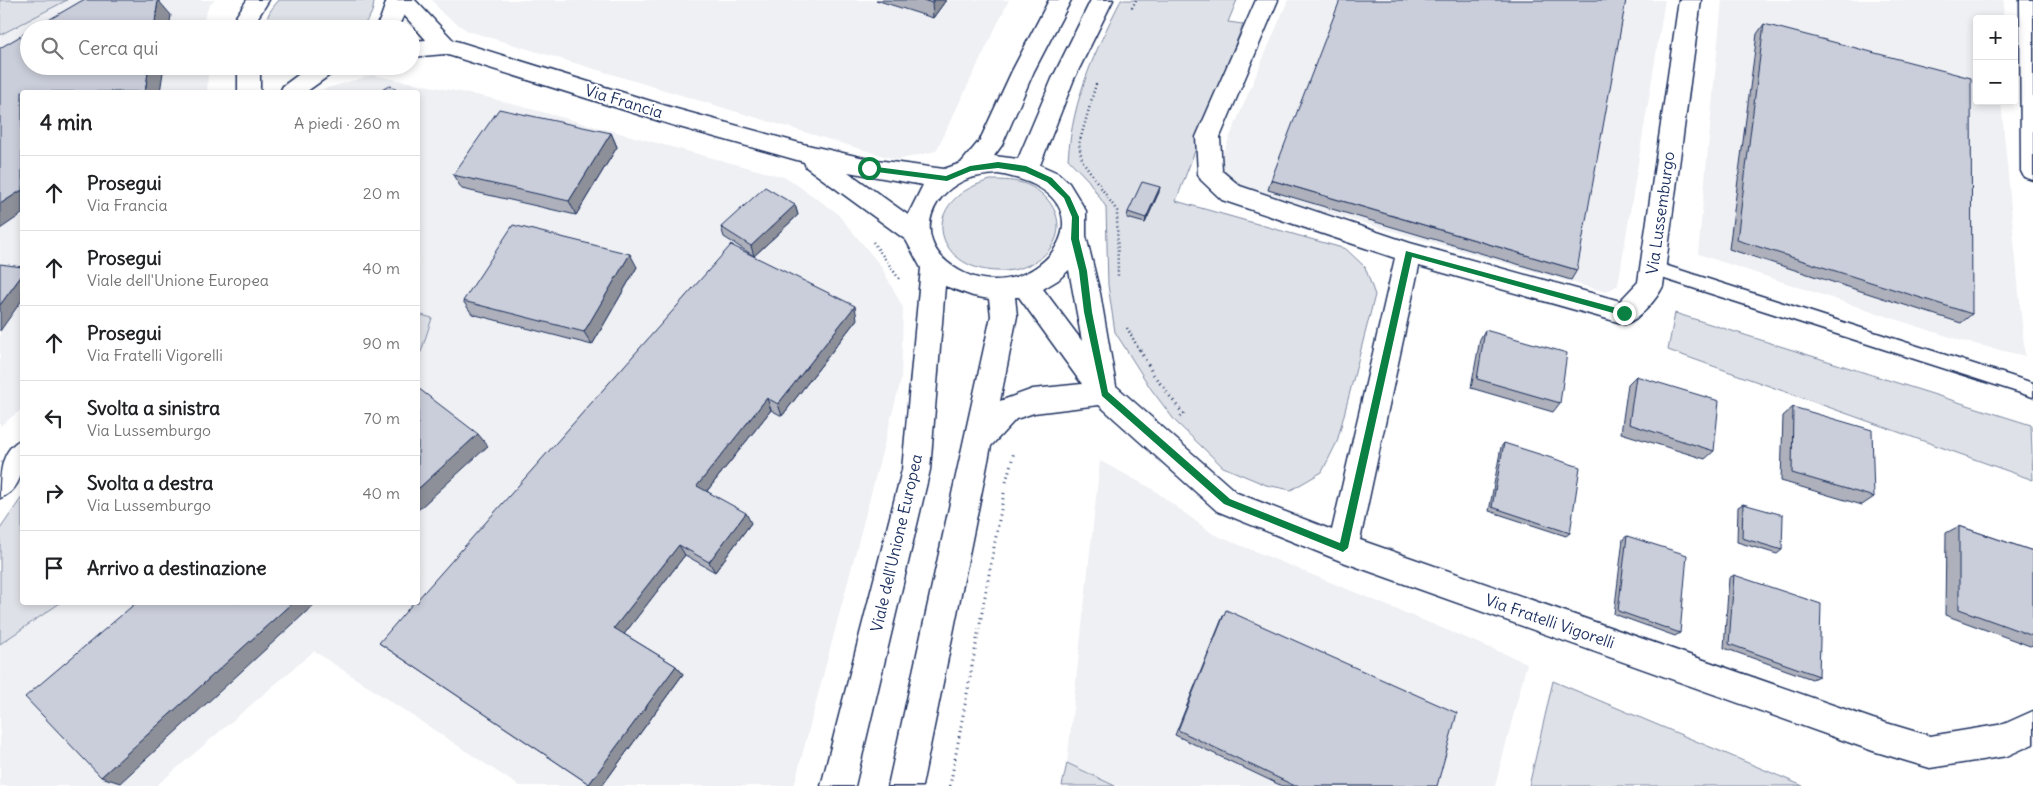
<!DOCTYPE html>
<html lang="it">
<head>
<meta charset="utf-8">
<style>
	:root { --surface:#fff; --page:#f2f2f2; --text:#202124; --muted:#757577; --line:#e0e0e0 }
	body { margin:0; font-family:Delius,sans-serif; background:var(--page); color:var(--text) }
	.controls { position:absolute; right:15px; top:15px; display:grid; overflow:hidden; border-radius:5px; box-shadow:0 2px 8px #0003 }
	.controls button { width:45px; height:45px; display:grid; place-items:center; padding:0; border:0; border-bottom:1px solid var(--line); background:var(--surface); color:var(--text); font:25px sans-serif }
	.stop { position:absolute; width:15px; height:15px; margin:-11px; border:4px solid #0b8043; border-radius:50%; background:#fff }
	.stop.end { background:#0b8043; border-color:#fff; box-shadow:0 1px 5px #0008 }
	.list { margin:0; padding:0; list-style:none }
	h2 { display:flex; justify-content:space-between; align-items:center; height:65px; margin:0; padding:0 20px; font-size:21px }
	h2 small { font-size:16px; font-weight:400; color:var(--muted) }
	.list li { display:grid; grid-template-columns:32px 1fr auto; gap:15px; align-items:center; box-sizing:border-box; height:75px; padding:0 20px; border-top:1px solid var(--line) }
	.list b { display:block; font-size:19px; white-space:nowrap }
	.list p { margin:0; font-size:16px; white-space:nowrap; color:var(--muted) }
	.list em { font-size:16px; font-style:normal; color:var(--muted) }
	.icon { flex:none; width:28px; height:28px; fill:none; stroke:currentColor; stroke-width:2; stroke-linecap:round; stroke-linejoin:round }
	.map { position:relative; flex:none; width:2033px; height:786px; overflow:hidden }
	.search { position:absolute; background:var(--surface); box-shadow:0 2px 8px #0003; left:20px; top:20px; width:400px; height:55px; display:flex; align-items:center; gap:12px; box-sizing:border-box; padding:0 18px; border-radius:28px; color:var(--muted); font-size:19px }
	.panel { position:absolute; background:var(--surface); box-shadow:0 2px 8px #0003; left:20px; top:90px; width:400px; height:515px; border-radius:5px }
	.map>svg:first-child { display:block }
</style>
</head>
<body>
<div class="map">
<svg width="2033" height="786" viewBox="0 0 2033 786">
	<rect width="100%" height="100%" fill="#fff"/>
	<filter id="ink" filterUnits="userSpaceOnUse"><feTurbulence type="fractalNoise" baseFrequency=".02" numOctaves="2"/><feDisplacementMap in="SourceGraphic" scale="10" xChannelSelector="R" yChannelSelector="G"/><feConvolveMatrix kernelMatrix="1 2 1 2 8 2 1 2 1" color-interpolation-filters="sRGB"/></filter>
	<g filter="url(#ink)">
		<!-- built -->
		<path fill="#eff0f4" d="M67 0H215L209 6 200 29H29V66H204L208 74 207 92H22V409L0 426V35Z
			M432 0H1009L936 151 897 160 468 31 443 14Z
			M1288 0H1665L1618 285 1606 292 1233 186 1220 172V160Z
			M1722 0H2004L2003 19H1977V101H2001L2025 356 1962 341 1698 254Z
			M372 75 486 97 787 178 836 212 881 266 903 308 901 380 794 786H519L314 651 156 786H0V644L60 603 418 602V355L421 352 432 318 418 314V92H314Z
			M1100 461 1151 488 1213 534 1527 663 1495 786H1115L1067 763Z"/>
		<!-- green -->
		<path fill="#dee1e7" stroke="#7c88a2" d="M0 0H67L0 35Z
			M279 0H374C374 13 368 20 360 29H267C264 17 272 8 279 0Z
			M1121 0H1237L1228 22 1243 24 1176 201 1346 249 1365 267 1375 295 1337 442 1322 472 1291 490 1266 485 1223 467 1175 421 1151 389 1115 332 1108 285 1106 207 1088 180 1068 159C1073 98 1094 53 1121 0Z
			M990 180C1003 180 1016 180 1028 185 1053 196 1069 226 1049 250 1040 261 1027 267 1013 270 941 281 908 204 990 180Z
			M1675 313 2031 425 2033 480 1668 350Z
			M418 314 432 318 421 352 418 355Z
			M22 497V602L60 603 0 644V529Z
			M1553 681 1803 786H1529Z
			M1067 763 1115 786H1062Z"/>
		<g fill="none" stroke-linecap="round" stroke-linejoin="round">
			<!-- lane casing -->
			<g stroke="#1b2f5e" stroke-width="3">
				<path id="lane" d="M1652 261 2033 383V397L1646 273 1644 268 1646 263Z"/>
			</g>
			<!-- street casing -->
			<g stroke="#1b2f5e" stroke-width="3">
				<path id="street" d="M247 0H269L257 19 255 29H233L235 18Z
					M387 0H415L453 40 673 108 803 144 869 159 944 169 961 163 980 140 1012 71 1049 0H1071L1034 71 1002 145 994 156 1018 159 1052 79 1091 0H1113L1074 79 1040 165 1058 173 1069 183 1086 211V236L1100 293 1116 386 1237 493 1332 530 1395 258 1222 200 1201 180 1198 174 1196 137 1256 0H1278L1220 137 1222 171 1240 186 1410 243 1620 301 1638 282 1679 0H1701L1663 286C1656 300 1640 319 1625 324L1419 266 1360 540 1873 719 1930 736 2004 724 2033 711V744L2007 756 1930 768 1873 751 1343 562 1217 511 1099 405 1034 413 1016 419 991 446 922 786H888L991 316 989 299 973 296 945 286 930 470 855 786H821L902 470 921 268 906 240 806 167 804 162 672 125 445 54 411 57V41L426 40 404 15 397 29H373L380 20ZM848 172 923 185 908 215ZM998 174C1135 197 1025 327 947 262 917 237 929 198 961 182 972 176 986 175 998 174ZM1069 270 1082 341 1043 289 1058 280ZM1015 297H1019L1082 384 1033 389 1000 401 1017 316Z
					M2020 0H2033V180L2024 177 2021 171Z
					M238 66H260V92H238Z
					M310 66H337L334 72 306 92H280L283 86Z
					M22 439C25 462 24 489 0 498 0 475 0 449 22 439Z"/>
			</g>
			<!-- path-far1 -->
			<path stroke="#1b2f5e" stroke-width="2.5" stroke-dasharray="1 3" stroke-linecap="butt" d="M1132 8 1136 0
				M355 74 392 66
				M1096 84 1079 144 1082 160 1117 211 1118 277
				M873 242 900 280
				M1127 328 1140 351"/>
			<!-- path -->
			<path stroke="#1b2f5e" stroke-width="3" stroke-dasharray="1 4.5" stroke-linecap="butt" d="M1140 350 1153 374 1184 415 1180 417
				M1006 482 1014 452
				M950 786 1004 493"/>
			<!-- lane -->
			<use href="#lane" fill="#fff" fill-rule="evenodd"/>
			<!-- street -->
			<use href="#street" fill="#fff" fill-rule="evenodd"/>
		</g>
		<!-- wall -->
		<path fill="#aeb1bb" stroke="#1b2f5e" d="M876 0H946L933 18Z
			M1764 24 1972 314 1961 323 1729 249 1757 34Z
			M611 133 617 147 576 215 462 189 453 175Z
			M1271 180 1577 270 1571 280 1268 190Z
			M1159 192 1145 223 1127 218 1128 212Z
			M795 205 798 215 754 256 724 237 721 227Z
			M637 267 592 345 472 314 463 301Z
			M857 319 782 416 771 410 707 491 751 523 715 572 685 555 624 634 676 666 683 674 602 786H592L379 643Z
			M1485 330 1560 403 1553 412 1471 388 1480 339Z
			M1636 376 1714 451 1705 459 1621 433 1628 384Z
			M1793 407 1874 497 1862 505 1781 481 1783 416Z
			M1504 443 1570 533 1566 536 1489 511 1501 447Z
			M1743 504 1782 550 1777 554 1737 542 1738 507Z
			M1959 526 2033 551V645L2030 646 1945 615 1946 533Z
			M1627 536 1680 633 1675 636 1614 614 1623 539Z
			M1734 575 1819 676 1812 679 1724 648 1729 578Z
			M1223 616 1437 786H1282L1175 735Z"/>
		<!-- shaded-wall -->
		<path fill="#8d9099" stroke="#1b2f5e" d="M158 0 171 15 169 29H154Z
			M934 0H946L933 18 932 3Z
			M149 66H164L160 92H145Z
			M611 133 617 147 576 215 569 201Z
			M1160 187 1159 192 1145 223 1146 218Z
			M22 190V214L0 229V204Z
			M795 205 798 215 754 256 751 246Z
			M630 254 637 267 592 345 584 332Z
			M22 275V300L0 331V305Z
			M855 306 857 319 782 416 778 404Z
			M767 398 771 410 703 496 697 486Z
			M478 434 488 446 418 510V489Z
			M746 513 751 523 715 572 709 562Z
			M679 545 685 555 622 637 614 628Z
			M293 602H317L120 783 101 777Z
			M676 666 683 674 602 786H592L589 784Z"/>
		<!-- building -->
		<path fill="#caceda" stroke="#1b2f5e" d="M83 0H158L154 29H33Z
			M923 0H934L932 3Z
			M1340 0H1626L1577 270 1271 180Z
			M1764 24 1971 78 1972 314 1737 240Z
			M29 31V66H149L145 92H22V190L0 204V48Z
			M390 85 399 92H379Z
			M499 109 611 133 569 201 453 175Z
			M1142 182 1160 187 1146 218 1128 212Z
			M765 187 795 205 751 246 721 227Z
			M513 225 630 254 584 332 463 301Z
			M731 245 855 306 778 404 767 398 697 486 746 513 709 562 679 545 614 628 676 666 589 784 379 643 414 602H418V599Z
			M0 264 22 267V275L0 305Z
			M1485 330 1567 353 1560 403 1477 379Z
			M1636 376 1719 401 1714 451 1629 424Z
			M418 388 478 434 418 489Z
			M1793 407 1872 430 1874 497 1792 473Z
			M1504 443 1580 467 1570 533 1492 507Z
			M1743 504 1783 515 1782 550 1742 538Z
			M1959 526 2033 551V636L1959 609Z
			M1627 536 1687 555 1680 633 1618 611Z
			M1734 575 1821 604 1819 676 1729 644Z
			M137 602H293L101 777 25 697Z
			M1226 610 1457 713 1437 786H1295L1178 730Z"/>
	</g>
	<!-- route -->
	<path fill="#0b8043" d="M998 162 1026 166 1052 178 1070 197 1079 217V239L1087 271 1092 312 1108 392 1230 499 1340 543 1406 251 1624 310 1628 313 1624 316 1412 257 1348 548 1343 552 1224 504 1102 396 1084 312 1079 271 1071 239 1072 217 1064 198 1047 182 1025 172 998 168 971 171 947 181 869 171 865 168 869 166 946 176 970 166Z"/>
	<g text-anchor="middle" stroke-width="4.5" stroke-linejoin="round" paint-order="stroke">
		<!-- street labels -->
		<g font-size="16" fill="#1b2f5e" stroke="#fff">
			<text transform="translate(624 101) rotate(17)" y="6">Via Francia</text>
			<text transform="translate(1660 213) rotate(-82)" y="6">Via Lussemburgo</text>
			<text transform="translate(896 543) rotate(-77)" y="6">Viale dell'Unione Europea</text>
			<text transform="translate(1550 621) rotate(19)" y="6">Via Fratelli Vigorelli</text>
		</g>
	</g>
</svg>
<div class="controls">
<button>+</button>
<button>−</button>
</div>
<div class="stop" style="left:869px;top:168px"></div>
<div class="stop end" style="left:1624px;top:313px"></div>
<div class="search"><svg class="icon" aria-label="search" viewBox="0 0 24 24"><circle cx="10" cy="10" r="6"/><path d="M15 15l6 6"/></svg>Cerca qui</div>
<section class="panel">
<h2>4 min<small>A piedi · 260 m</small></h2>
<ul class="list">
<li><svg class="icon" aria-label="ahead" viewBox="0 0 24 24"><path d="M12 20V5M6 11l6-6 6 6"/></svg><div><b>Prosegui</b><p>Via Francia</p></div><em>20 m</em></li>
<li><svg class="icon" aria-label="ahead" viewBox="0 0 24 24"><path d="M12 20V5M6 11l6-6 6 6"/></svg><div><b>Prosegui</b><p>Viale dell'Unione Europea</p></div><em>40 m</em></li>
<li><svg class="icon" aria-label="ahead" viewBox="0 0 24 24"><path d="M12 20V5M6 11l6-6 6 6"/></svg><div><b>Prosegui</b><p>Via Fratelli Vigorelli</p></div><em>90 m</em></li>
<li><svg class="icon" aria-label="left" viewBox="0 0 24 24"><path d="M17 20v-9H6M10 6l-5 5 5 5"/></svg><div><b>Svolta a sinistra</b><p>Via Lussemburgo</p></div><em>70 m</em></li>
<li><svg class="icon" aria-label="right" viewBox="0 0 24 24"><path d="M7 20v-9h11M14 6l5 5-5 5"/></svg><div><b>Svolta a destra</b><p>Via Lussemburgo</p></div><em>40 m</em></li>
<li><svg class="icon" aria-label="arrive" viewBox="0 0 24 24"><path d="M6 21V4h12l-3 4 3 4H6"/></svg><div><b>Arrivo a destinazione</b></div></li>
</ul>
</section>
</div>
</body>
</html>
